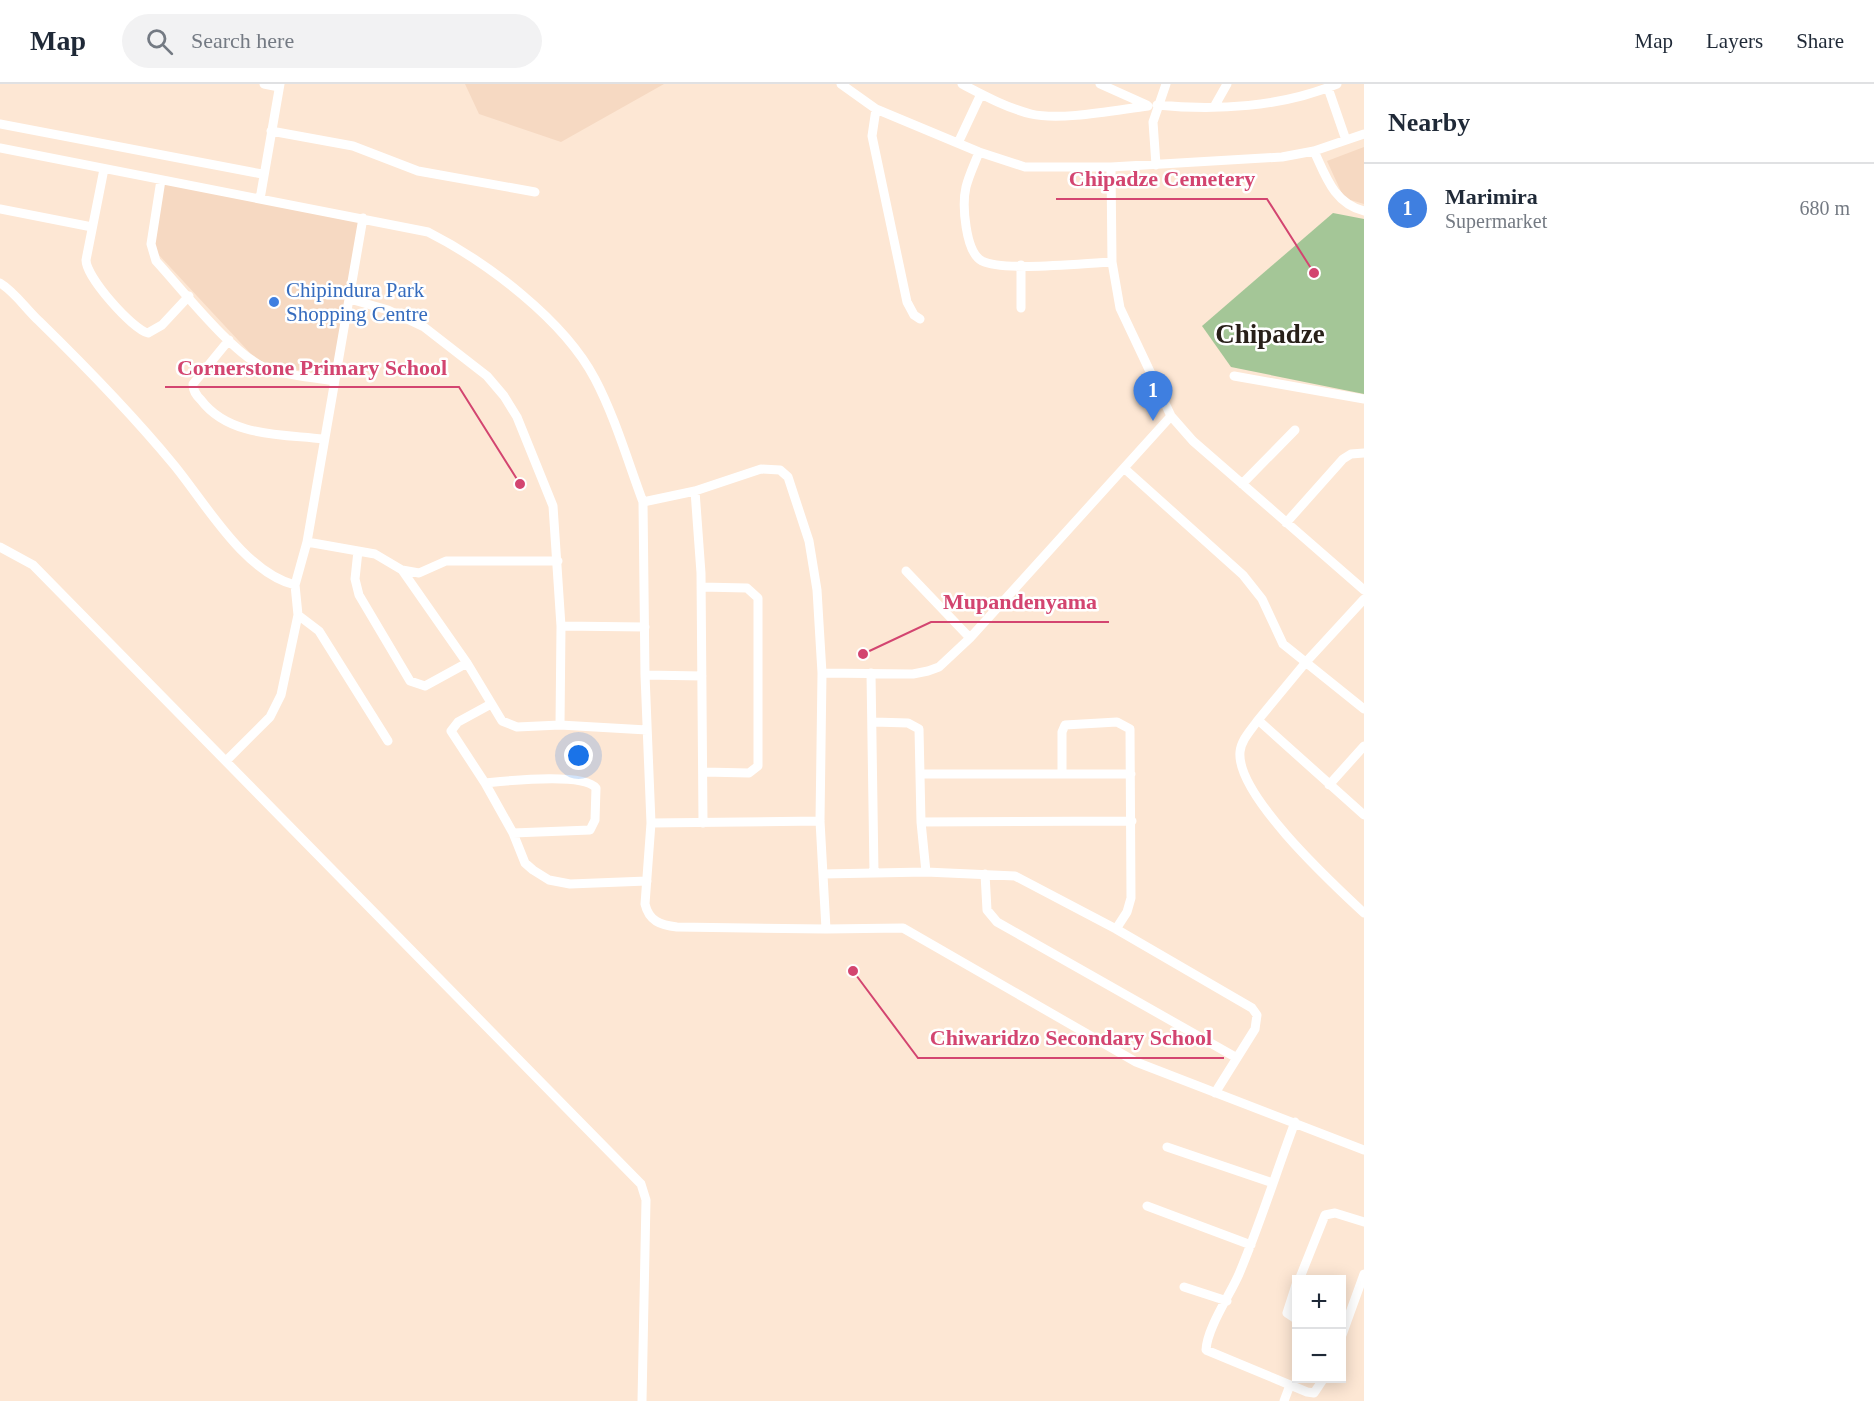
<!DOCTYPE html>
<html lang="en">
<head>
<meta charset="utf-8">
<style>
	:root { --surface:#fff; --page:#f2f2f3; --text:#1f2937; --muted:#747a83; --line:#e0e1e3; --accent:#d34570 }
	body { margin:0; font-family:"Times New Roman",serif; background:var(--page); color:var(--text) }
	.controls { position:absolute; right:18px; bottom:18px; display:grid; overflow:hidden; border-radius:0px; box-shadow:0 3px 15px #0003 }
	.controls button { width:54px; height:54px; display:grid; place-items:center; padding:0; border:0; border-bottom:2px solid var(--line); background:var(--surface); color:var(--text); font:30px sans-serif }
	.you { position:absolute; left:579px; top:672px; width:21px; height:21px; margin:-15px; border:4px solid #fff; border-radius:50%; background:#1a73e8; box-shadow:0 0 0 9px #1a73e833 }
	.badge { display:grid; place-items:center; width:39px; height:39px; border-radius:50%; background:var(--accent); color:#fff; font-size:20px; font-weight:700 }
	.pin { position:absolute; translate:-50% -50px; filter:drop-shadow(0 2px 3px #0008) }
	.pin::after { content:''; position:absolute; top:32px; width:21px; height:18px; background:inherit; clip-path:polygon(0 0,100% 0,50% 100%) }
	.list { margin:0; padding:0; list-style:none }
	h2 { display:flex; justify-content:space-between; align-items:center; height:78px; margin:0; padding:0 24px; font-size:26px }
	h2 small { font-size:20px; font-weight:400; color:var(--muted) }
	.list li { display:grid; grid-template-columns:39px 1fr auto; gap:18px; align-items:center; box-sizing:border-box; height:90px; padding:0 24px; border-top:2px solid var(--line) }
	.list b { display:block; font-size:22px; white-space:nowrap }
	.list p { margin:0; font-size:20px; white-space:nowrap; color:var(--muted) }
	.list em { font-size:20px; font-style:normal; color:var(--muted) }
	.icon { flex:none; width:33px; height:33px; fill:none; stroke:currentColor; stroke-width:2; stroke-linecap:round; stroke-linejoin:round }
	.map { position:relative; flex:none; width:1364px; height:1317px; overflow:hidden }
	header { display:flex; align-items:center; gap:36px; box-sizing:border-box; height:84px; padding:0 30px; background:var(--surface); border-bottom:2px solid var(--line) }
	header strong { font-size:28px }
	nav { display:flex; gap:33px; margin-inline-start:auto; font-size:21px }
	.search { width:420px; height:54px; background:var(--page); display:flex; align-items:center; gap:15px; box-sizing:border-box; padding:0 21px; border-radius:33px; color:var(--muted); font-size:22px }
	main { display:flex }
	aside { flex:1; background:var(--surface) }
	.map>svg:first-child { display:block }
</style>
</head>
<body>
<header>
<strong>Map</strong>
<div class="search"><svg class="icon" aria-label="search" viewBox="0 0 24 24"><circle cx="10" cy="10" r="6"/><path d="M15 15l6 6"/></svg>Search here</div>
<nav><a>Map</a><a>Layers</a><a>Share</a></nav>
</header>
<main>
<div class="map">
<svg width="1364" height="1317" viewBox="0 0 1364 1317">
	<rect width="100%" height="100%" fill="#fde7d4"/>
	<!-- built -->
	<path fill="#f6d9c2" d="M465 0H664L561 58 479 30Z
		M1364 63V120L1344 114 1327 77Z
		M164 100 359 137 333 285 323 291 264 279 251 270 157 169 155 159Z"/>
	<!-- green -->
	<path fill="#a4c697" d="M1333 129 1364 135V310L1231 283 1202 242Z"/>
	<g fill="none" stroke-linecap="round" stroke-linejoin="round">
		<!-- minor -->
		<path stroke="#fff" stroke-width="9" d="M264 0 279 3
			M841 0 876 25 979 68 1025 83H1111L1282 73 1314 67 1364 50
			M962 0C983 11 1007 24 1031 30 1061 37 1116 26 1148 22
			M1100 0 1147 21
			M1328 4 1346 56
			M1157 21C1216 27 1282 23 1337 0
			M1214 23 1227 0
			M876 25 872 52 907 218 914 231 920 235
			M0 40 262 90
			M271 47 353 62 418 87 535 108
			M958 59 981 10
			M0 64 428 148C487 178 564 236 595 295 615 333 628 378 643 418L695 407 761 385 780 386 788 393 809 457 817 506 822 589 820 737 826 845 903 844 1136 978 1364 1066
			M1314 67C1326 93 1334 119 1364 127
			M979 68C975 79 969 91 966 103 962 120 965 168 982 177 1005 188 1084 179 1112 178
			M1156 81 1153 38 1166 0
			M1111 83 1112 178 1120 224 1171 332 1193 357 1364 506
			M104 85 86 176C86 193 132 245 148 249L162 241 189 212
			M161 96 151 160 156 177C181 204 234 272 266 284 287 292 312 293 334 297
			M260 115 280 0
			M0 125 92 143
			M1021 181V224
			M0 199C15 208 26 225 39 237 86 283 132 330 174 381 206 420 244 488 295 501
			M350 215 388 226 424 243 487 292 504 312 517 333 553 422 561 542 560 641 647 646
			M229 256 193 300C193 307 196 311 201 316 229 353 281 350 323 355
			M1234 292 1364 315
			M1125 385 1243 491 1262 515 1283 560 1364 625
			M1242 400 1295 346
			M695 407 701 489 703 739
			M643 418 645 591 651 739 645 820C649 837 660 841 677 843L826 845
			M1286 439 1343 375 1351 370 1364 369
			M307 458 375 470 402 486 467 579 502 637 517 643 560 641
			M0 463 33 481 641 1100 646 1116 642 1317
			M358 467 355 495 359 511 410 597 425 602 467 579
			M402 486 419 489 446 477H558
			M906 487 970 554
			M701 503 747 504 758 514V682L749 689 704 688
			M1364 515 1306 578 1258 636 1364 731
			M298 531 319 547 388 657
			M561 542 645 543
			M822 589 913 590 928 587 939 583 970 554 1171 332
			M871 589 874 789
			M645 591 702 592
			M491 620 458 638 451 647 485 699 513 749 525 779 533 786 549 796 570 800 647 797
			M1258 636C1251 646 1241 656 1240 668 1236 711 1333 800 1364 829
			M874 638 908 639 919 645 921 738 926 788
			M226 677 270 633 281 611 298 531 295 501 307 458 363 134
			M1062 689V648L1065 641 1117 638 1130 645 1131 814 1127 828 1116 845
			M922 690H1131
			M485 699C506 697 583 688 596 704L595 736 590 746 513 749
			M1329 701 1364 662
			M921 738 1132 737
			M651 739 820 737
			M823 790 926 788 1015 792 1116 845 1252 924 1257 931 1255 945 1215 1009
			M985 790 987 826 997 838 1237 974
			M1295 1038C1276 1089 1260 1140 1239 1190 1230 1211 1207 1244 1206 1266L1307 1308 1314 1309 1324 1294
			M1167 1063 1273 1099
			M1147 1122 1251 1161
			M1299 1196 1325 1131 1335 1129 1364 1138
			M1296 1201 1287 1229 1296 1235
			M1184 1203 1227 1217
			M1342 1251 1364 1190
			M1284 1317 1290 1301"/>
	</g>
	<!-- markers -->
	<circle fill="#3f7fe0" stroke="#fff" stroke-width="2" cx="274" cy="218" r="6"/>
	<g text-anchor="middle" stroke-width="5" stroke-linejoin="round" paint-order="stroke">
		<!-- shop labels -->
		<g font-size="21" fill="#366cbe" stroke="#fff" text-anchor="start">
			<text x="286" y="213">Chipindura Park<tspan x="286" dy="24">Shopping Centre</tspan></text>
		</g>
		<!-- district labels -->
		<g font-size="27" font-weight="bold" fill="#282019" stroke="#fff">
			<text x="1270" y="259">Chipadze</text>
		</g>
	</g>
	<!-- callouts -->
	<path fill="none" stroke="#d34570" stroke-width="2" d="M1314 189L1267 115H1056M520 400L459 303H165M863 570L931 538H1109M853 887L918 974H1224"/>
	<g fill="#d34570" stroke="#fff" stroke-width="2">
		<circle cx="1314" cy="189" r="6"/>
		<circle cx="520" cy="400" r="6"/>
		<circle cx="863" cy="570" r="6"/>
		<circle cx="853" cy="887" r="6"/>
	</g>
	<g font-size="22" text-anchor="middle" font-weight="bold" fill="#d34570" stroke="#fff" stroke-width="5" stroke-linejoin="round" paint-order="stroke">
		<text x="1162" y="102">Chipadze Cemetery</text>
		<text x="312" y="291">Cornerstone Primary School</text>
		<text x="1020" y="525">Mupandenyama</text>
		<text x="1071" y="961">Chiwaridzo Secondary School</text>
	</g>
</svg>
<div class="controls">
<button>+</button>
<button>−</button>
</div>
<div class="you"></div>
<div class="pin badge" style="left:1153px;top:337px;background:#3f7fe0">1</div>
</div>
<aside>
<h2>Nearby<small></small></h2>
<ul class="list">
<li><span class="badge" style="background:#3f7fe0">1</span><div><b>Marimira</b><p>Supermarket</p></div><em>680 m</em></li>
</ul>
</aside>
</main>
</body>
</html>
